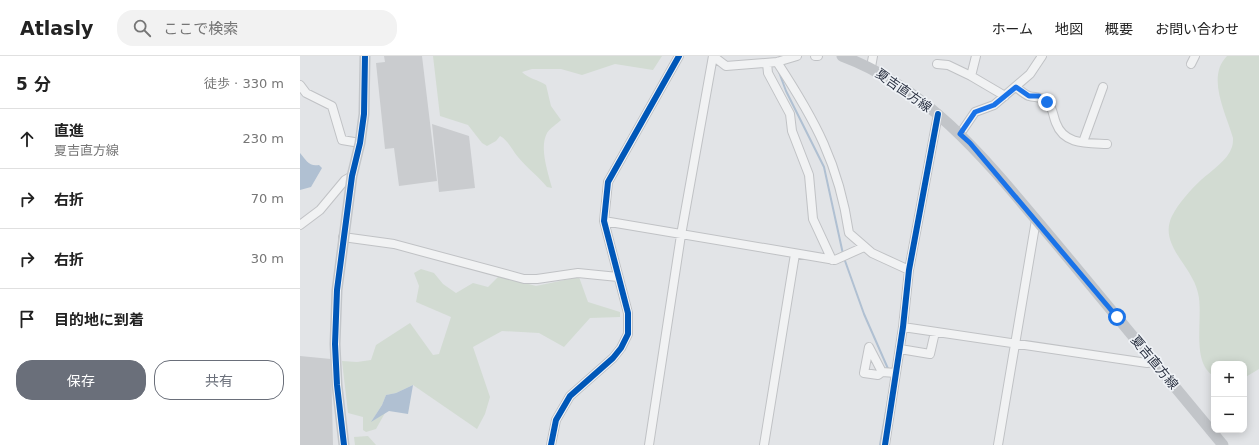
<!DOCTYPE html>
<html lang="ja">
<head>
<meta charset="utf-8">
<style>
	:root { --surface:#fff; --page:#f2f2f2; --text:#222; --muted:#767676; --line:#e0e0e0; --accent:#6a6f7a }
	body { margin:0; font-family:"DejaVu Sans","Noto Sans JP",sans-serif; background:var(--page); color:var(--text) }
	.controls { position:absolute; right:12px; bottom:12px; display:grid; overflow:hidden; border-radius:8px; box-shadow:0 2px 10px #0003 }
	.controls button { width:36px; height:36px; display:grid; place-items:center; padding:0; border:0; border-bottom:1px solid var(--line); background:var(--surface); color:var(--text); font:20px sans-serif }
	.stop { position:absolute; width:12px; height:12px; margin:-9px; border:3px solid #1a73e8; border-radius:50%; background:#fff }
	.stop.end { background:#1a73e8; border-color:#fff; box-shadow:0 1px 4px #0008 }
	.list { margin:0; padding:0; list-style:none }
	h2 { display:flex; justify-content:space-between; align-items:center; height:52px; margin:0; padding:0 16px; font-size:17px }
	h2 small { font-size:13px; font-weight:400; color:var(--muted) }
	.list li { display:grid; grid-template-columns:26px 1fr auto; gap:12px; align-items:center; box-sizing:border-box; height:60px; padding:0 16px; border-top:1px solid var(--line) }
	.list b { display:block; font-size:15px; white-space:nowrap }
	.list p { margin:0; font-size:13px; white-space:nowrap; color:var(--muted) }
	.list em { font-size:13px; font-style:normal; color:var(--muted) }
	.actions { display:flex; gap:8px; padding:12px 16px }
	.actions a { flex:1; padding:9px 0; border:1px solid var(--accent); border-radius:16px; text-align:center; font-size:14px; color:var(--accent) }
	.actions .main { background:var(--accent); color:#fff }
	.icon { flex:none; width:22px; height:22px; fill:none; stroke:currentColor; stroke-width:2; stroke-linecap:round; stroke-linejoin:round }
	.map { position:relative; flex:none; width:959px; height:389px; overflow:hidden }
	header { display:flex; align-items:center; gap:24px; box-sizing:border-box; height:56px; padding:0 20px; background:var(--surface); border-bottom:1px solid var(--line) }
	header strong { font-size:19px }
	nav { display:flex; gap:22px; margin-inline-start:auto; font-size:14px }
	.search { width:280px; height:36px; background:var(--page); display:flex; align-items:center; gap:10px; box-sizing:border-box; padding:0 14px; border-radius:16px; color:var(--muted); font-size:15px }
	main { display:flex }
	aside { flex:1; background:var(--surface) }
	.map>svg:first-child { display:block }
</style>
</head>
<body>
<header>
<strong>Atlasly</strong>
<div class="search"><svg class="icon" aria-label="search" viewBox="0 0 24 24"><circle cx="10" cy="10" r="6"/><path d="M15 15l6 6"/></svg>ここで検索</div>
<nav><a>ホーム</a><a>地図</a><a>概要</a><a>お問い合わせ</a></nav>
</header>
<main>
<aside>
<h2>5 分<small>徒歩 · 330 m</small></h2>
<ul class="list">
<li><svg class="icon" aria-label="ahead" viewBox="0 0 24 24"><path d="M12 20V5M6 11l6-6 6 6"/></svg><div><b>直進</b><p>夏吉直方線</p></div><em>230 m</em></li>
<li><svg class="icon" aria-label="right" viewBox="0 0 24 24"><path d="M7 20v-9h11M14 6l5 5-5 5"/></svg><div><b>右折</b></div><em>70 m</em></li>
<li><svg class="icon" aria-label="right" viewBox="0 0 24 24"><path d="M7 20v-9h11M14 6l5 5-5 5"/></svg><div><b>右折</b></div><em>30 m</em></li>
<li><svg class="icon" aria-label="arrive" viewBox="0 0 24 24"><path d="M6 21V4h12l-3 4 3 4H6"/></svg><div><b>目的地に到着</b></div></li>
</ul>
<div class="actions"><a class="main">保存</a><a>共有</a></div>
</aside>
<div class="map">
<svg width="959" height="389" viewBox="0 0 959 389">
	<rect width="100%" height="100%" fill="#e2e4e7"/>
	<!-- green -->
	<path fill="#d2dbd2" d="M133 0H362L353 14 315 8 282 19 261 13H232L222 16C227 22 239 24 246 29L251 50 261 64C257 68 250 72 247 77 239 92 248 116 252 132L247 131C238 120 227 112 218 101 212 94 208 84 200 80L196 85 187 90 182 87 168 69 140 60Z
		M927 0H959V313L944 322V308H914V320C890 306 904 260 898 237 892 209 858 189 872 160 878 148 891 133 901 124 911 115 928 104 932 91 933 88 933 84 933 82 926 57 906 21 927 0Z
		M121 213 134 217 143 228 156 237 173 227 188 231 199 220 236 230 279 221 288 246 320 256V261L290 262 264 291 239 277 202 275 173 291 190 341 185 358 177 373 113 329 96 337 86 339 82 349 72 365 85 357 76 373 66 376 63 374V361L48 357 42 305 57 306 71 304 76 289 110 267 133 299 139 298 151 261 116 246 119 230 114 217Z
		M68 380 76 389H55L54 381Z"/>
	<!-- water -->
	<path fill="#b0c0d2" d="M0 97C6 104 9 111 19 109L22 112 11 131 0 134Z
		M113 329 108 358 89 355 71 366 82 349 86 339 96 337Z"/>
	<g fill="none" stroke-linecap="round" stroke-linejoin="round">
		<!-- stream -->
		<path stroke="#b0c0d2" stroke-width="2" d="M479 16 486 35 524 111 543 198
			M544 202 564 258 589 315
			M580 389 589 339"/>
	</g>
	<!-- building -->
	<path fill="#cacccf" d="M84 0H122L137 125 99 130 94 92 85 93 76 7 85 6Z
		M132 68 169 80 175 132 139 136Z
		M0 300 31 303 33 389H0Z"/>
	<g fill="none" stroke-linecap="round" stroke-linejoin="round">
		<!-- street casing -->
		<g stroke="#c0c2c5" stroke-width="10">
			<path id="street" d="M413 0 426 10 477 6 497 0
				M515 0H518
				M676 0 671 20 705 40
				M477 6C515 64 539 108 549 177L572 197 609 214
				M467 7 468 17 490 58 492 75 509 119 513 163 532 204
				M637 8 648 9 671 20
				M891 8 895 0
				M571 11 573 0
				M0 29 6 37 32 50 42 84 60 87
				M716 31C720 34 724 38 729 40 736 42 742 40 748 47 753 52 753 60 756 67 764 89 787 87 807 88
				M660 78 675 56 694 49 730 18 742 0
				M783 86 803 31
				M304 165 535 204 564 191
				M0 169 20 154 45 124 52 120
				M43 181 94 188 224 223H237L278 217 318 221
				M603 271 847 307 855 306
				M600 293 630 298 635 276
				M582 316 569 291 564 317 578 319 582 316 596 317
				M251 389 256 364 270 340 313 302 321 292 328 278V257L304 165 308 126 379 0
				M349 389 381 179 413 0
				M464 389 495 198
				M585 389 603 271 609 214 638 58
				M698 389 736 164"/>
		</g>
		<!-- street -->
		<use href="#street" stroke="#f1f2f3" stroke-width="8"/>
		<!-- secondary -->
		<path stroke="#c2c5c9" stroke-width="11" d="M542 0C636 35 696 117 759 191 814 257 868 323 923 389
			M44 389 37 329 35 288 37 234 52 120 60 87 64 58 65 0"/>
		<!-- cycleway casing -->
		<g stroke="#eff2f6" stroke-width="8">
			<path id="cycleway" d="M44 389 37 329 35 288 37 234 52 120 60 87 64 58 65 0
				M251 389 256 364 270 340 313 302 321 292 328 278V257L304 165 308 126 379 0
				M585 389 603 271 609 214 638 58"/>
		</g>
		<!-- cycleway -->
		<use href="#cycleway" stroke="#0057b8" stroke-width="6"/>
	</g>
	<g fill="none" stroke-linecap="round" stroke-linejoin="round">
		<!-- route -->
		<path stroke="#1a73e8" stroke-width="5" d="M747 46 739 40H729L716 31 694 49 675 56 660 78 670 87 817 261"/>
	</g>
	<g text-anchor="middle" stroke-width="3.5" stroke-linejoin="round" paint-order="stroke">
		<!-- street labels -->
		<g font-size="13" fill="#293040" stroke="#eff2f6">
			<text transform="translate(604 34) rotate(35)" y="5">夏吉直方線</text>
			<text transform="translate(855 306) rotate(50)" y="5">夏吉直方線</text>
		</g>
	</g>
</svg>
<div class="controls">
<button>+</button>
<button>−</button>
</div>
<div class="stop" style="left:817px;top:261px"></div>
<div class="stop end" style="left:747px;top:46px"></div>
</div>
</main>
</body>
</html>
